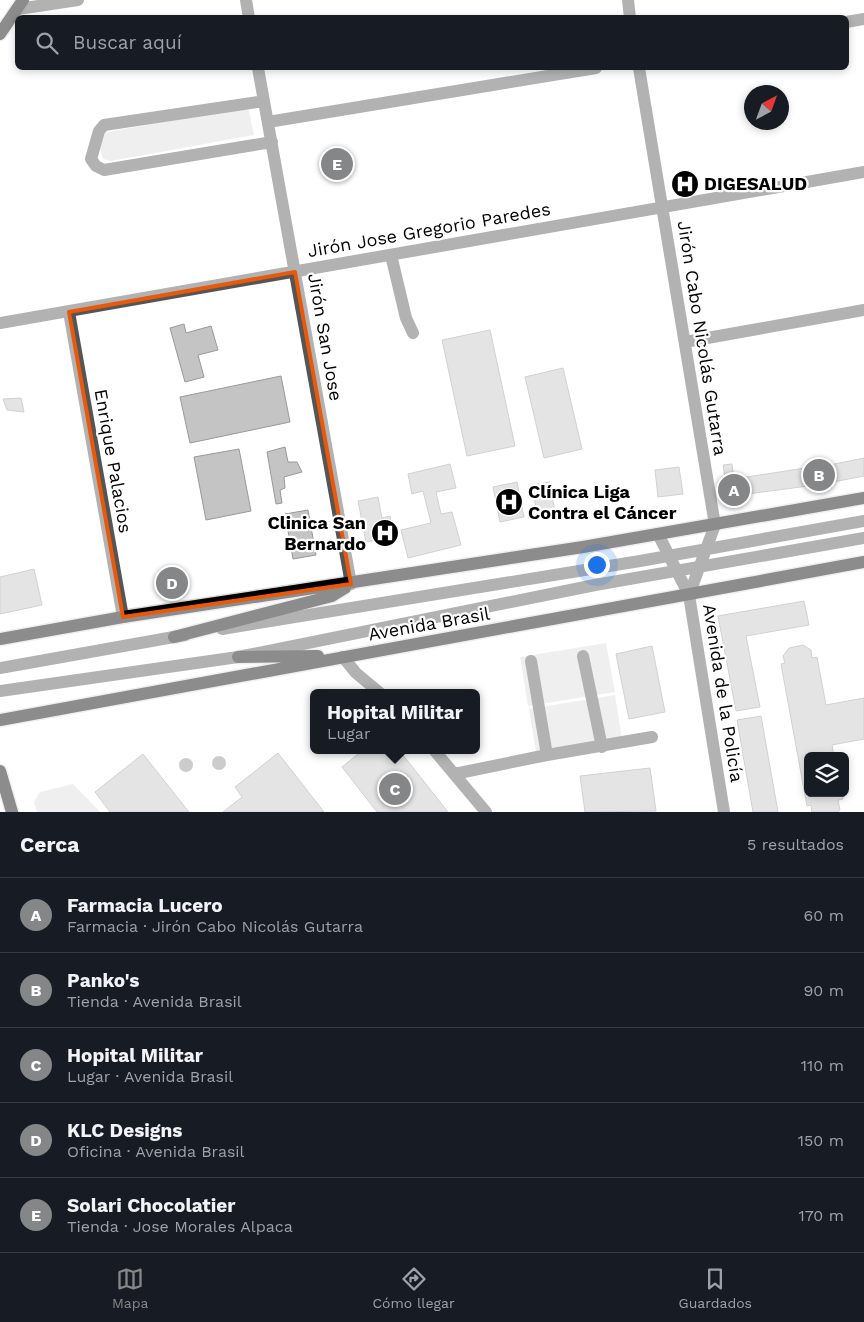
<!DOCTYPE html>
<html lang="es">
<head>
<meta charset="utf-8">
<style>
	:root { --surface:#171b24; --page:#20242c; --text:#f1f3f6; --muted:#9ea1a6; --line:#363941; --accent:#858687 }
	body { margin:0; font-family:"Work Sans",sans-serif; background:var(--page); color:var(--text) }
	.controls { position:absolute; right:15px; bottom:15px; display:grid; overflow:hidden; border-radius:8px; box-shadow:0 2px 8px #0003 }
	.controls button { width:45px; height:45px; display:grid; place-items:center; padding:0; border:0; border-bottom:1px solid var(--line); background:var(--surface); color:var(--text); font:25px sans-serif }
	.compass { position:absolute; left:744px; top:85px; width:45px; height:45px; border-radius:50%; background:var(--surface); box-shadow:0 2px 8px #0003; rotate:41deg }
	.you { position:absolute; left:596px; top:564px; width:18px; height:18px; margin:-12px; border:4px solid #fff; border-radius:50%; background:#1a73e8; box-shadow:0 0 0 8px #1a73e833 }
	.badge { display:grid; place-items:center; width:32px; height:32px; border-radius:50%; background:var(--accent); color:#fff; font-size:16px; font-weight:700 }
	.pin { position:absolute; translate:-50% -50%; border:2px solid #fff; box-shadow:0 1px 5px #0006 }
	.popup { position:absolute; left:310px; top:689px; width:170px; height:65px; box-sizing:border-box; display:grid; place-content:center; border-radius:8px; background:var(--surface); filter:drop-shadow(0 1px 4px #0005); font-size:16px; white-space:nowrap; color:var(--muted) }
	.popup b { font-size:19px; color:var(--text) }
	.popup::after { content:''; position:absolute; left:50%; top:100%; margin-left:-10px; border:10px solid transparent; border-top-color:var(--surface) }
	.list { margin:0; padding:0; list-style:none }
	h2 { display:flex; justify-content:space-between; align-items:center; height:65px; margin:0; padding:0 20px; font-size:21px }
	h2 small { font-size:16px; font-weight:400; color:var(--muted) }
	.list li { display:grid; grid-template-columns:32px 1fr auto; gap:15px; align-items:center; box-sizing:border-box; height:75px; padding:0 20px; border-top:1px solid var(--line) }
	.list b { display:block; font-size:19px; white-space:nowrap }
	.list p { margin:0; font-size:16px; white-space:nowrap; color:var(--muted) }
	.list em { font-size:16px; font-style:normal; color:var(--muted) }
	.icon { flex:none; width:28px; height:28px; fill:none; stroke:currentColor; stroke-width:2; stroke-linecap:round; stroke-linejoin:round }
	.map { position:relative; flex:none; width:864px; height:812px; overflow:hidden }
	.search { position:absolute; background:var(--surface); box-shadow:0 2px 8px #0003; left:15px; right:15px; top:15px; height:55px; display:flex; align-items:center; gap:12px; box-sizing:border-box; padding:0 18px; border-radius:8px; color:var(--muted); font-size:19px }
	.sheet { height:440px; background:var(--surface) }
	nav { display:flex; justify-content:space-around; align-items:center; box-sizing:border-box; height:70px; border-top:1px solid var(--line); background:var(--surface); font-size:14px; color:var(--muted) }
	nav a { display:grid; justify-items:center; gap:2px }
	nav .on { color:var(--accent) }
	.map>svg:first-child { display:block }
</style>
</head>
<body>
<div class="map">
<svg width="864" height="812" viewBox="0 0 864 812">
	<rect width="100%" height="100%" fill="#fff"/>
	<!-- green -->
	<path fill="#dcdcdc" d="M248 107 254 135 111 161 103 159C99 149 99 140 107 132Z
		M606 643 615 692 528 706 520 657Z
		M615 695 623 745 537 758 529 709Z
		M73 784 100 812H37L34 802 40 792Z"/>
	<!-- building -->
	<path fill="#c4c4c4" stroke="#999" d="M184 324 186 333 211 326 218 350 198 355 204 377 185 382 170 328Z
		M490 330 515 446 467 456 442 340Z
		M563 368 582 449 544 458 525 377Z
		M281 376 290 422 190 443 180 397Z
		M21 398 24 412 7 410 3 399Z
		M285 447 288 462H297L302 472 284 477 285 488 280 490 282 503 276 504 267 452Z
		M239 449 251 511 206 520 194 457Z
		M864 458V476L833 482 830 465Z
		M450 464 456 488 436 492 441 514 452 512 461 545 408 558 401 530 431 523 423 491 412 494 408 474Z
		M732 464 734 479 805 468 808 486 732 496 727 489 723 465Z
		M830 465 833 482 808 486 805 468Z
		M679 467 683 494 658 497 655 470Z
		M517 482 524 517 500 522 493 487Z
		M550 482 555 512 537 515 532 485Z
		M378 497 382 518 390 516 394 537 366 542 358 501Z
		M308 510 316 555 293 559 285 514Z
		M34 569 42 605 0 614V577Z
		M804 601 809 625 746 636 760 707 736 711 718 616Z
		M803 645 811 650 812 658 817 657 826 705 864 698V739L832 745 834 756H808V793H842L843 799 838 800 840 810 838 812H812L811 805 807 806 781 664 785 663 783 656 789 648Z
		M652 646 665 712 629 719 616 654Z
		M761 716 778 812H753L737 720Z
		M363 750H399L448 812H377L342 767Z
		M278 753 324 812H223L242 797 235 787Z
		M143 754 189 812H110L95 792Z
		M650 768 656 811 585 812 580 776Z"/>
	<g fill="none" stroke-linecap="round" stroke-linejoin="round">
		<!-- major casing -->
		<g stroke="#dbdbdb" stroke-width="15">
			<path id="major" d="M0 34 23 0
				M174 637 332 596 345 588
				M0 639 123 617 583 547 864 498
				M238 657 318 656
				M0 720 864 562
				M0 771 12 812"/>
		</g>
		<!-- minor -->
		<path stroke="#555" stroke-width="12" d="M246 0 249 18
			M628 0 630 18
			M18 9 78 0
			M846 22 864 19
			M258 68 351 584
			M639 68 715 525 689 595 724 812
			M264 101 104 125 99 131 91 159 96 166 104 170 272 142
			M268 122 596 68
			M391 255 406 318 413 333
			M69 312 123 617
			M0 323 864 172
			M685 342 864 310
			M658 534 689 595
			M222 629 640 561 864 521
			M583 656 602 747
			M343 657 356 673 380 693
			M531 661 547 755
			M0 668 185 635
			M0 691 238 657 595 585 864 538
			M434 750 486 812
			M454 774 547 755 652 737"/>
		<!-- major -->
		<use href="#major" stroke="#000" stroke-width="12"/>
	</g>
	<!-- trees -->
	<g fill="#8f8f8f">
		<circle cx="219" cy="763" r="7"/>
		<circle cx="186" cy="765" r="7"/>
	</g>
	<!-- marked area -->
	<path d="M0 0H864V812H0ZM295 272 351 584 123 617 69 312Z" fill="#fff" fill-opacity=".55" fill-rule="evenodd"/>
	<path fill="none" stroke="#e8590c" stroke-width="4" stroke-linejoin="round" d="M295 272 351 584 123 617 69 312Z"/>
	<!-- icons -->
	<defs>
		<g id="hospital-disc" transform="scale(1.4375)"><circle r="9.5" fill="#000" stroke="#fff"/><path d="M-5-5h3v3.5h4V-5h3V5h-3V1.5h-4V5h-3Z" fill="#fff"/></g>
	</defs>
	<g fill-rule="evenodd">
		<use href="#hospital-disc" x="685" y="184"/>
		<use href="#hospital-disc" x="509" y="502"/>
		<use href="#hospital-disc" x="385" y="533"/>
	</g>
	<g text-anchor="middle" stroke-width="4.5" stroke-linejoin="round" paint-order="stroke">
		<!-- poi labels -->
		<g font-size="18" font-weight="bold" fill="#000" stroke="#fff" text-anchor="start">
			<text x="704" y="190">DIGESALUD</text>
			<text x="528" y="498">Clínica Liga<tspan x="528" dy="21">Contra el Cáncer</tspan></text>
			<text x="366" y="529" text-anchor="end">Clinica San<tspan x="366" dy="21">Bernardo</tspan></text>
		</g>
		<!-- street labels -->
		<g font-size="18" fill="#000" stroke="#fff">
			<text transform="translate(429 230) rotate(-10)" y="6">Jirón Jose Gregorio Paredes</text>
			<text transform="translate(325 337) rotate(80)" y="6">Jirón San Jose</text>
			<text transform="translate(702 338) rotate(81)" y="6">Jirón Cabo Nicolás Gutarra</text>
			<text transform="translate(113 461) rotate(80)" y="6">Enrique Palacios</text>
			<text transform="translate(429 624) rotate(-10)" y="6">Avenida Brasil</text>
			<text transform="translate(723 693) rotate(81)" y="6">Avenida de la Policía</text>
		</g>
	</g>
</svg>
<div class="controls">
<button><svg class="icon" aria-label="layers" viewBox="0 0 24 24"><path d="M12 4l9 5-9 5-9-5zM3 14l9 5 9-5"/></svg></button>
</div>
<svg class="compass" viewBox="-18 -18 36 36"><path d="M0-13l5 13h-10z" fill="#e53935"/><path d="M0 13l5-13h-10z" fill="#9ea1a6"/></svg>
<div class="you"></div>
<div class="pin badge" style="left:734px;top:490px">A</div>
<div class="pin badge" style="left:819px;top:475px">B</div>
<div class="pin badge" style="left:395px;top:789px">C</div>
<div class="popup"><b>Hopital Militar</b>Lugar</div>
<div class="pin badge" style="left:172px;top:583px">D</div>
<div class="pin badge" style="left:337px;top:164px">E</div>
<div class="search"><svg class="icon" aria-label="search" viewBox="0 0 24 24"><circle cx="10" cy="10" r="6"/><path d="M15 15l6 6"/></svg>Buscar aquí</div>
</div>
<section class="sheet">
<h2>Cerca<small>5 resultados</small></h2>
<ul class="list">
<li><span class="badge">A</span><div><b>Farmacia Lucero</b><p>Farmacia · Jirón Cabo Nicolás Gutarra</p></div><em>60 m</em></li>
<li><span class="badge">B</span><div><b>Panko's</b><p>Tienda · Avenida Brasil</p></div><em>90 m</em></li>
<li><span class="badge">C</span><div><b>Hopital Militar</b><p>Lugar · Avenida Brasil</p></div><em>110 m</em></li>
<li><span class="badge">D</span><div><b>KLC Designs</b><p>Oficina · Avenida Brasil</p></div><em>150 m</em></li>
<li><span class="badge">E</span><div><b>Solari Chocolatier</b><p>Tienda · Jose Morales Alpaca</p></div><em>170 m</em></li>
</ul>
</section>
<nav>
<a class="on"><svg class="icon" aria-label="map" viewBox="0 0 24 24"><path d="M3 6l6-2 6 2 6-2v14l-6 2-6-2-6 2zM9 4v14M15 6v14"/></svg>Mapa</a>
<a><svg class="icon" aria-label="directions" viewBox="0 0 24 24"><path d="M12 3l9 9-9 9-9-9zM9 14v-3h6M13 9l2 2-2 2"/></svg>Cómo llegar</a>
<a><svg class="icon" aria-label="saved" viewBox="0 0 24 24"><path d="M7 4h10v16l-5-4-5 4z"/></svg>Guardados</a>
</nav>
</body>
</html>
